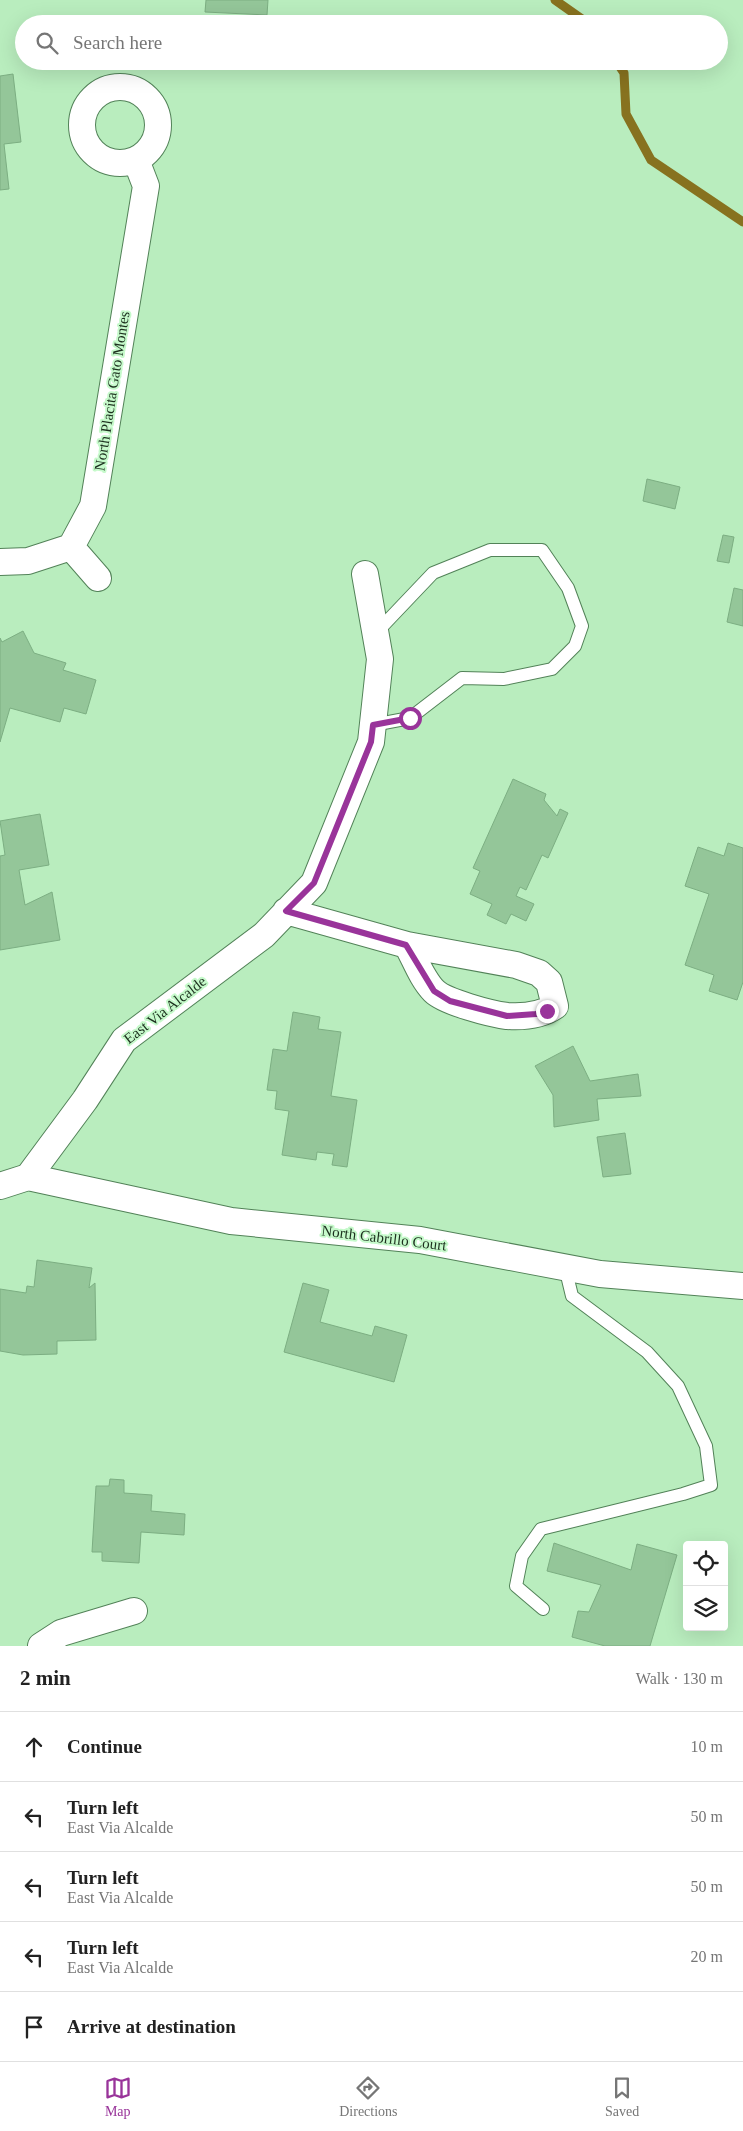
<!DOCTYPE html>
<html lang="en">
<head>
<meta charset="utf-8">
<style>
	:root { --surface:#fff; --page:#f6f6f6; --text:#222; --muted:#767676; --line:#e0e0e0; --accent:#99349a }
	body { margin:0; font-family:"Times New Roman",serif; background:var(--page); color:var(--text) }
	.controls { position:absolute; right:15px; bottom:15px; display:grid; overflow:hidden; border-radius:5px; box-shadow:0 5px 20px #0002 }
	.controls button { width:45px; height:45px; display:grid; place-items:center; padding:0; border:0; border-bottom:1px solid var(--line); background:var(--surface); color:var(--text); font:25px sans-serif }
	.stop { position:absolute; width:15px; height:15px; margin:-11px; border:4px solid #99349a; border-radius:50%; background:#fff }
	.stop.end { background:#99349a; border-color:#fff; box-shadow:0 1px 5px #0008 }
	.list { margin:0; padding:0; list-style:none }
	h2 { display:flex; justify-content:space-between; align-items:center; height:65px; margin:0; padding:0 20px; font-size:21px }
	h2 small { font-size:16px; font-weight:400; color:var(--muted) }
	.list li { display:grid; grid-template-columns:32px 1fr auto; gap:15px; align-items:center; box-sizing:border-box; height:70px; padding:0 20px; border-top:1px solid var(--line) }
	.list b { display:block; font-size:19px; white-space:nowrap }
	.list p { margin:0; font-size:16px; white-space:nowrap; color:var(--muted) }
	.list em { font-size:16px; font-style:normal; color:var(--muted) }
	.icon { flex:none; width:28px; height:28px; fill:none; stroke:currentColor; stroke-width:2; stroke-linecap:round; stroke-linejoin:round }
	.map { position:relative; flex:none; width:743px; height:1646px; overflow:hidden }
	.search { position:absolute; background:var(--surface); box-shadow:0 5px 20px #0002; left:15px; right:15px; top:15px; height:55px; display:flex; align-items:center; gap:12px; box-sizing:border-box; padding:0 18px; border-radius:28px; color:var(--muted); font-size:19px }
	.sheet { height:415px; background:var(--surface) }
	nav { display:flex; justify-content:space-around; align-items:center; box-sizing:border-box; height:70px; border-top:1px solid var(--line); background:var(--surface); font-size:14px; color:var(--muted) }
	nav a { display:grid; justify-items:center; gap:2px }
	nav .on { color:var(--accent) }
	.map>svg:first-child { display:block }
</style>
</head>
<body>
<div class="map">
<svg width="743" height="1646" viewBox="0 0 743 1646">
	<rect width="100%" height="100%" fill="#b9edbe"/>
	<g fill="none" stroke-linecap="round" stroke-linejoin="round">
		<!-- stream -->
		<path stroke="#87721f" stroke-width="9" d="M555 0 589 24
			M616 61 624 73 626 114 651 160 743 222"/>
	</g>
	<!-- building -->
	<path fill="#94c699" stroke="#7cae82" d="M206 0H268L267 15 205 12Z
		M13 74 21 142 4 144 9 189 0 190V76Z
		M647 479 680 487 675 509 643 501Z
		M723 535 734 537 729 563 717 561Z
		M734 588 743 590V626L727 622Z
		M23 631 34 653 66 663 63 670 96 680 86 714 64 708 60 722 10 708 0 742V638L2 642Z
		M513 779 546 794 544 800 557 816 560 809 568 813 548 858 542 855 526 890 520 887 516 896 534 904 526 921 511 914 506 924 487 915 492 904 470 894 480 871 473 868Z
		M40 814 49 865 19 870 25 905 52 892 60 940 0 950V856L5 855 0 821Z
		M728 843 743 848V982L737 1000 709 991 714 975 685 965 709 894 685 886 698 847 724 856Z
		M293 1012 320 1017 318 1029 341 1032 331 1096 357 1100 347 1167 332 1165 334 1154 317 1152 316 1160 282 1155 289 1111 275 1109 277 1091 267 1090 273 1049 287 1051Z
		M573 1046 590 1081 638 1074 641 1096 597 1099 599 1120 554 1127 553 1095 535 1066Z
		M625 1133 631 1174 603 1177 597 1137Z
		M37 1260 92 1268 89 1288 95 1283 96 1340 57 1341V1354L23 1355 0 1351V1289L26 1293 27 1286 34 1287Z
		M303 1283 329 1290 320 1322 372 1336 375 1326 407 1335 394 1382 284 1352Z
		M110 1479 124 1480V1493L152 1495 151 1511 185 1514 184 1535 141 1532 139 1563 102 1561V1552H92L96 1486H109Z
		M554 1543 631 1570 637 1544 677 1555 650 1646H605L572 1637 578 1611 589 1612 601 1585 547 1571Z"/>
	<g fill="none" stroke-linecap="round" stroke-linejoin="round">
		<!-- lane casing -->
		<g stroke="#528258" stroke-width="14">
			<path id="lane" d="M373 725 410 718 462 678 504 679 552 669 575 646 582 626 568 588 542 550H490L433 573 375 634
				M543 1609 516 1586 522 1556 541 1529 683 1494 711 1485 706 1446 678 1386 647 1352 572 1296 565 1267"/>
		</g>
		<!-- street casing -->
		<g stroke="#528258" stroke-width="28">
			<path id="street" d="M82 125a38 38 0 1 1 76 0a38 38 0 1 1-76 0Z
				M71 547 98 578
				M0 562 28 561 71 547 93 506 146 186 136 160
				M286 911 407 945 516 965 539 973 549 982 555 1006C542 1015 523 1017 507 1016 491 1014 445 1002 434 991 422 979 415 959 407 945
				M28 1177 231 1221 420 1240 600 1274 743 1286
				M0 1186 28 1177 85 1100 124 1040 264 935 314 883 371 742 380 659 365 574
				M41 1646 61 1633 134 1611"/>
		</g>
		<!-- lane -->
		<use href="#lane" stroke="#fff" stroke-width="12"/>
		<!-- street -->
		<use href="#street" stroke="#fff" stroke-width="26"/>
	</g>
	<g fill="none" stroke-linecap="round" stroke-linejoin="round">
		<!-- route -->
		<path stroke="#99349a" stroke-width="6" d="M410 718 373 725 371 742 314 883 286 911 406 945 434 991 450 1001 507 1016 536 1014 547 1011"/>
	</g>
	<g text-anchor="middle" stroke-width="4" stroke-linejoin="round" paint-order="stroke">
		<!-- street labels -->
		<g font-size="15" fill="#1c301e" stroke="#c6facb">
			<text transform="translate(112 391) rotate(-81)" y="5">North Placita Gato Montes</text>
			<text transform="translate(165 1010) rotate(-38)" y="5">East Via Alcalde</text>
			<text transform="translate(384 1238) rotate(7)" y="5">North Cabrillo Court</text>
		</g>
	</g>
</svg>
<div class="controls">
<button><svg class="icon" aria-label="locate" viewBox="0 0 24 24"><circle cx="12" cy="12" r="6"/><path d="M12 2v4M12 18v4M2 12h4M18 12h4"/></svg></button>
<button><svg class="icon" aria-label="layers" viewBox="0 0 24 24"><path d="M12 4l9 5-9 5-9-5zM3 14l9 5 9-5"/></svg></button>
</div>
<div class="stop" style="left:410px;top:718px"></div>
<div class="stop end" style="left:547px;top:1011px"></div>
<div class="search"><svg class="icon" aria-label="search" viewBox="0 0 24 24"><circle cx="10" cy="10" r="6"/><path d="M15 15l6 6"/></svg>Search here</div>
</div>
<section class="sheet">
<h2>2 min<small>Walk · 130 m</small></h2>
<ul class="list">
<li><svg class="icon" aria-label="ahead" viewBox="0 0 24 24"><path d="M12 20V5M6 11l6-6 6 6"/></svg><div><b>Continue</b></div><em>10 m</em></li>
<li><svg class="icon" aria-label="left" viewBox="0 0 24 24"><path d="M17 20v-9H6M10 6l-5 5 5 5"/></svg><div><b>Turn left</b><p>East Via Alcalde</p></div><em>50 m</em></li>
<li><svg class="icon" aria-label="left" viewBox="0 0 24 24"><path d="M17 20v-9H6M10 6l-5 5 5 5"/></svg><div><b>Turn left</b><p>East Via Alcalde</p></div><em>50 m</em></li>
<li><svg class="icon" aria-label="left" viewBox="0 0 24 24"><path d="M17 20v-9H6M10 6l-5 5 5 5"/></svg><div><b>Turn left</b><p>East Via Alcalde</p></div><em>20 m</em></li>
<li><svg class="icon" aria-label="arrive" viewBox="0 0 24 24"><path d="M6 21V4h12l-3 4 3 4H6"/></svg><div><b>Arrive at destination</b></div></li>
</ul>
</section>
<nav>
<a class="on"><svg class="icon" aria-label="map" viewBox="0 0 24 24"><path d="M3 6l6-2 6 2 6-2v14l-6 2-6-2-6 2zM9 4v14M15 6v14"/></svg>Map</a>
<a><svg class="icon" aria-label="directions" viewBox="0 0 24 24"><path d="M12 3l9 9-9 9-9-9zM9 14v-3h6M13 9l2 2-2 2"/></svg>Directions</a>
<a><svg class="icon" aria-label="saved" viewBox="0 0 24 24"><path d="M7 4h10v16l-5-4-5 4z"/></svg>Saved</a>
</nav>
</body>
</html>
